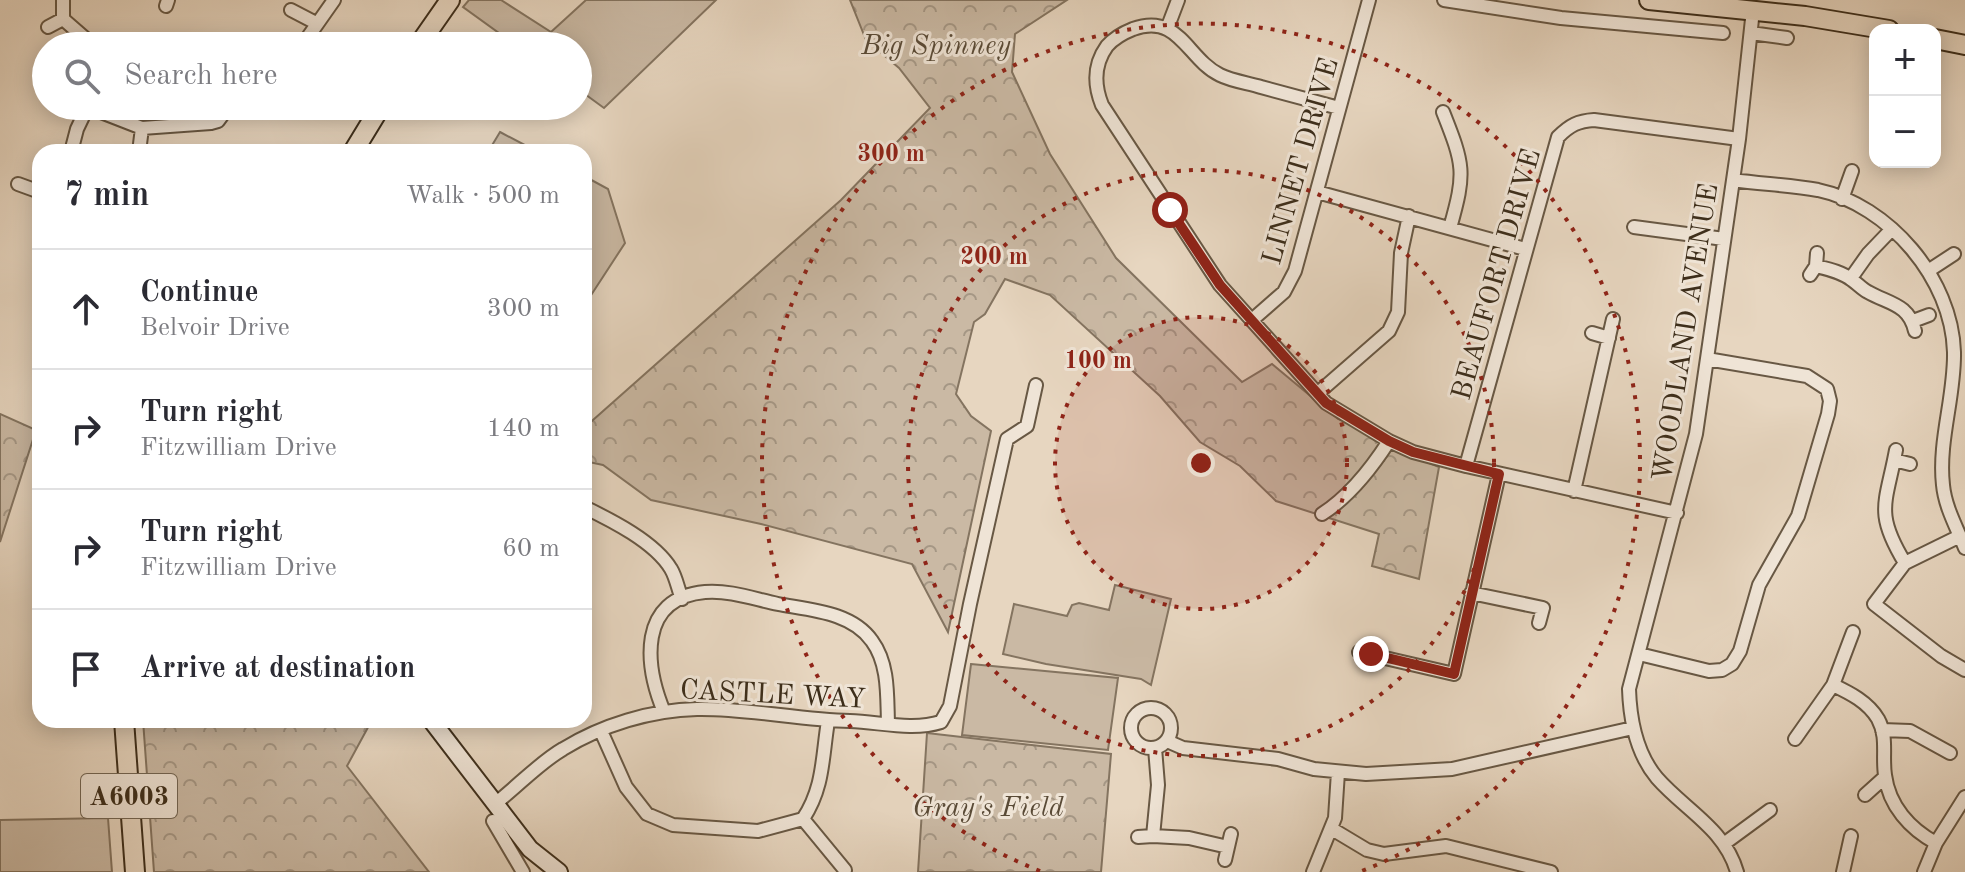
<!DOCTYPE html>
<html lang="en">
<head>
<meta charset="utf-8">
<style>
	:root { --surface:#fff; --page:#f7f7f7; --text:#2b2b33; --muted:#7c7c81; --line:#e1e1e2 }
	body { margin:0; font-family:"Old Standard TT",serif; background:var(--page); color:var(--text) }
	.controls { position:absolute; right:24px; top:24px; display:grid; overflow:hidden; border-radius:16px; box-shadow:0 4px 20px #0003 }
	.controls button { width:72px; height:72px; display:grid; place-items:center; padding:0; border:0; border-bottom:2px solid var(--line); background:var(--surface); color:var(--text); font:40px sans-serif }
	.stop { position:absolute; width:24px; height:24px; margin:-18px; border:6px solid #8f2418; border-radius:50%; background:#fff }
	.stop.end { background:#8f2418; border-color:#fff; box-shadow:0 2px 8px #0008 }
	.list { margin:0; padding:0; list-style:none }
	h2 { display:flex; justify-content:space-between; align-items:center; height:104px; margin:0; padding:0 32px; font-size:34px }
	h2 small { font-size:26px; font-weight:400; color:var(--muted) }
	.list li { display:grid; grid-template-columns:52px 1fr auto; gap:24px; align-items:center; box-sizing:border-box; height:120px; padding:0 32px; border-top:2px solid var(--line) }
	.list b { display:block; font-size:30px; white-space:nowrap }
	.list p { margin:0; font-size:26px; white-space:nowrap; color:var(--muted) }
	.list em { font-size:26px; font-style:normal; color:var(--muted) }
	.icon { flex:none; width:44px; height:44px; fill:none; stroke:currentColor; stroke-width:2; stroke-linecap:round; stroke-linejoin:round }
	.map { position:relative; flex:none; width:1965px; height:872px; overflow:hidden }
	.search { position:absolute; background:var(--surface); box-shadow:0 4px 20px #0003; left:32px; top:32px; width:560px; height:88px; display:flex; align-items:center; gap:20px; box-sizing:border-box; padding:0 28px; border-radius:44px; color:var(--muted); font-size:30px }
	.panel { position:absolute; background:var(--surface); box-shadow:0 4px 20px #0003; left:32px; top:144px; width:560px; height:584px; border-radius:24px }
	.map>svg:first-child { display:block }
</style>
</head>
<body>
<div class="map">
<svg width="1965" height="872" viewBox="0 0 1965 872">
	<defs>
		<pattern id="forest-crowns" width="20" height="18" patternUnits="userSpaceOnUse" patternTransform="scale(2)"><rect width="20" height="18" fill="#cab9a4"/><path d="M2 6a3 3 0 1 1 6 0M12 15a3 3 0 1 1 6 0" fill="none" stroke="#a59785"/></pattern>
	</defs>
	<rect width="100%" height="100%" fill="#e7d6c0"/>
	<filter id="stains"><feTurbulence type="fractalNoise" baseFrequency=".0025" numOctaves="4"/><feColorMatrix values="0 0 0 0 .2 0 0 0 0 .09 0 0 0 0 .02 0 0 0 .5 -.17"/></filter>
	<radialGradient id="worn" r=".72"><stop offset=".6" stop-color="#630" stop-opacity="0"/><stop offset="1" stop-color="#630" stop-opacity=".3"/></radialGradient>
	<!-- green -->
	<path fill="#cab9a4" stroke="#847460" stroke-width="2" d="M469 0H501L551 32 586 0H716L604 108 578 89V46H517L463 7Z
		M500 132 538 152H488Z
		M584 176 608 189 625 243 584 306Z
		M1115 585 1171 599 1151 685 1141 679 1046 664 1003 654 1014 604 1067 616 1072 605 1079 603 1109 610Z
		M971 664 1118 678 1108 750 962 735Z
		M108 818 112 872H0V820Z"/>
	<!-- forest -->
	<path fill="url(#forest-crowns)" stroke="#847460" stroke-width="2" d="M850 0H1067L1015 34 1012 72 1050 154 1116 258 1242 382 1272 364 1338 419 1389 441 1393 448 1439 467 1419 579 1372 566 1379 534 1276 501 1240 466 1200 442 1160 396 1050 295 1005 279 985 314 974 322 956 394 971 416 991 431 948 632 912 564 761 524 651 500 603 465 584 461V428L841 200 930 108 899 68 866 40Z
		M0 414 36 430 0 542Z
		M143 720H372L347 766 429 872H154Z
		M927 733 1111 754 1101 872H918Z"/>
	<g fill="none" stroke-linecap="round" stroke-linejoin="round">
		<!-- street casing -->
		<g stroke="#685844" stroke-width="16">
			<path id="street" d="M63 0V19L94 46
				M1444 0 1561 18 1723 33
				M166 6 168 0
				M291 10 316 23
				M48 27 63 19
				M1167 29 1178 0
				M1751 33 1787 38
				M308 37 334 0
				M88 107 142 128 211 123 218 121 229 106
				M1339 108C1313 101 1287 94 1261 87 1248 83 1232 81 1220 75 1187 59 1179 12 1133 29 1123 33 1114 38 1107 46 1094 64 1094 85 1102 105L1220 285 1326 403 1389 441 1413 452 1466 466 1677 513
				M1443 112C1464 165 1466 172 1450 228
				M71 152 77 129 88 106
				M139 152 142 128
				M1733 180C1761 184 1790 185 1818 190 1889 205 1952 279 1954 352 1955 396 1938 441 1943 485 1945 507 1957 528 1965 548
				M18 184 40 192
				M1317 192 1525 249
				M1842 199 1852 171
				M1634 227 1724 239
				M1816 266C1828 269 1842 272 1852 280 1858 284 1862 289 1868 292 1889 304 1909 304 1915 331
				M1928 271 1954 254
				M1810 275 1816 266 1817 253
				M1851 278 1868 254 1891 230
				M1252 320 1284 292 1295 271 1369 0
				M1913 321 1929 315
				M1592 333 1609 338
				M1318 393 1389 331 1398 312 1401 253 1409 216
				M1896 450C1886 504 1874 512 1905 563
				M1894 460 1910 464
				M1466 466 1558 137C1570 125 1578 121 1594 120L1739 139
				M1574 491 1613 319
				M584 507C611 520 655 542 671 569 676 577 678 589 682 599
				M1322 514C1350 496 1371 469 1389 441
				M1960 536 1905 563 1874 604 1941 656 1965 670
				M1471 593 1543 608 1539 623
				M1853 632 1833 685C1850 693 1868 702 1878 719 1888 737 1882 756 1885 775 1889 806 1910 829 1936 843
				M1359 652 1454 674 1499 474
				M1639 654 1709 671 1722 670 1732 664 1740 651 1759 585 1798 516 1828 414 1830 401 1827 389 1807 376 1707 359
				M1131 728a20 20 0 1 1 40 0a20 20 0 1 1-40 0Z
				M664 712C645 666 637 598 705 592 730 590 754 599 778 604 810 610 852 612 872 641 889 664 887 696 888 723
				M1882 730 1910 731 1950 753
				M601 731 626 787 647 814 673 825 758 831 803 819C824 787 822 758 828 721
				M1795 739 1833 685
				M1167 741 1183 748 1278 759 1314 769 1366 774 1452 769 1633 728
				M1865 795 1885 777
				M496 803C518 786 539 763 563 749 602 725 651 710 697 709 748 708 799 720 850 721 880 722 912 731 941 722L950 706 970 604 1007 439 1027 426 1036 385
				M803 819 845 870
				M493 821 523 872
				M1332 829 1367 850 1384 854 1446 846 1551 872
				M1153 836 1189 838 1228 847
				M1138 837 1153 836 1158 785 1155 748
				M1725 843 1770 810
				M1225 860 1231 834
				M1313 872 1335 818 1338 772
				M1737 872C1725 829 1685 810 1657 778 1636 753 1630 720 1629 689L1696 434 1739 139 1753 10
				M1843 872 1851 836
				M1924 872 1936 843 1965 797"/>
		</g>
		<!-- secondary casing -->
		<g stroke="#3d2e1b" stroke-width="20">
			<path id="secondary" d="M431 720 530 849 559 872"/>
		</g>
		<!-- primary casing -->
		<g stroke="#3d2e1b" stroke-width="22">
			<path id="primary" d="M1649 0 1805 16 1889 30
				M1935 39 1965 45
				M418 46 450 0
				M353 152 381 106
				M124 720 135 872"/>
		</g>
		<!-- street -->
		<use href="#street" stroke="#efe4d6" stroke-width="12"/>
		<!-- secondary -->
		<use href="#secondary" stroke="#efe4d6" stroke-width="16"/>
		<!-- primary -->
		<use href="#primary" stroke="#e7d6c0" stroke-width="18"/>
	</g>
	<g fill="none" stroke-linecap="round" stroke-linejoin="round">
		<!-- route -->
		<path stroke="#8f2418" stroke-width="10" d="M1170 210 1220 285 1326 403 1389 441 1413 452 1499 474 1454 674 1371 654"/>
	</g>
	<!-- distance rings -->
	<circle cx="1201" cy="463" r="146" fill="#8f2418" fill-opacity=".12"/>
	<g fill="none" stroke="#8f2418" stroke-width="4" stroke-dasharray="4 8">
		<circle cx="1201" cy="463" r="146"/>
		<circle cx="1201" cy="463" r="293"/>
		<path d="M1040 871A439 439 0 1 1 1362 871"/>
	</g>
	<g text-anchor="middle" stroke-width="6" stroke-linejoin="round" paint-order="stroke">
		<!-- shield labels -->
		<rect fill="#efe4d6" stroke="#726553" stroke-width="2" x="81" y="774" width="96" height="44" rx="6"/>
		<g font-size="26" font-weight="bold" fill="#3d2e1b">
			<text x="129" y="805">A6003</text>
		</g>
		<!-- park labels -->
		<g font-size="28" font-style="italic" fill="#594a36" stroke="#efe4d6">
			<text x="936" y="54">Big Spinney</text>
			<text x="988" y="816">Gray's Field</text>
		</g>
		<!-- street labels -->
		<g font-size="28" fill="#3d2e1b" stroke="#efe4d6">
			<text transform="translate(1299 161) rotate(-74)" y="10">LINNET DRIVE</text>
			<text transform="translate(1495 274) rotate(-74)" y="10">BEAUFORT DRIVE</text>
			<text transform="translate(1684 332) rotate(-81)" y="10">WOODLAND AVENUE</text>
			<text transform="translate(773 693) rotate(3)" y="10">CASTLE WAY</text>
		</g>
	</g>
	<circle cx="1201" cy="463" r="12" fill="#8f2418" stroke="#efe4d6" stroke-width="4"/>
	<g font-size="24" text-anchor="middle" font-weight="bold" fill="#8f2418" stroke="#efe4d6" stroke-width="6" stroke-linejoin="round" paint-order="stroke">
		<text x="891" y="161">300 m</text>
		<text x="994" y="264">200 m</text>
		<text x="1098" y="368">100 m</text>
	</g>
	<rect width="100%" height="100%" filter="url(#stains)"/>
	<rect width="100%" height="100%" fill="url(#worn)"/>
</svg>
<div class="controls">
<button>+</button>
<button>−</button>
</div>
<div class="stop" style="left:1170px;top:210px"></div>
<div class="stop end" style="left:1371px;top:654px"></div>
<div class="search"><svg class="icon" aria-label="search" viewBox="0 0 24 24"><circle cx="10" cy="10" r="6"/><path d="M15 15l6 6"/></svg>Search here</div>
<section class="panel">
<h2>7 min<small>Walk · 500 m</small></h2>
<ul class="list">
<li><svg class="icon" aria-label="ahead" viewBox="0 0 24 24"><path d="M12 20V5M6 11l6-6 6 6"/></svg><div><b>Continue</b><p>Belvoir Drive</p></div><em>300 m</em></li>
<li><svg class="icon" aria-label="right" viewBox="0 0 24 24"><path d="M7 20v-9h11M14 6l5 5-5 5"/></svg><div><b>Turn right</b><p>Fitzwilliam Drive</p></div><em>140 m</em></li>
<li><svg class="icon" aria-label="right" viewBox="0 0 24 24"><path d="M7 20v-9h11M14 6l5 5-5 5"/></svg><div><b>Turn right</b><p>Fitzwilliam Drive</p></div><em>60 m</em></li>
<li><svg class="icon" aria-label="arrive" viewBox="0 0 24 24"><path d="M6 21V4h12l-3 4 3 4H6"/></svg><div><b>Arrive at destination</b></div></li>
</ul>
</section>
</div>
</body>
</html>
